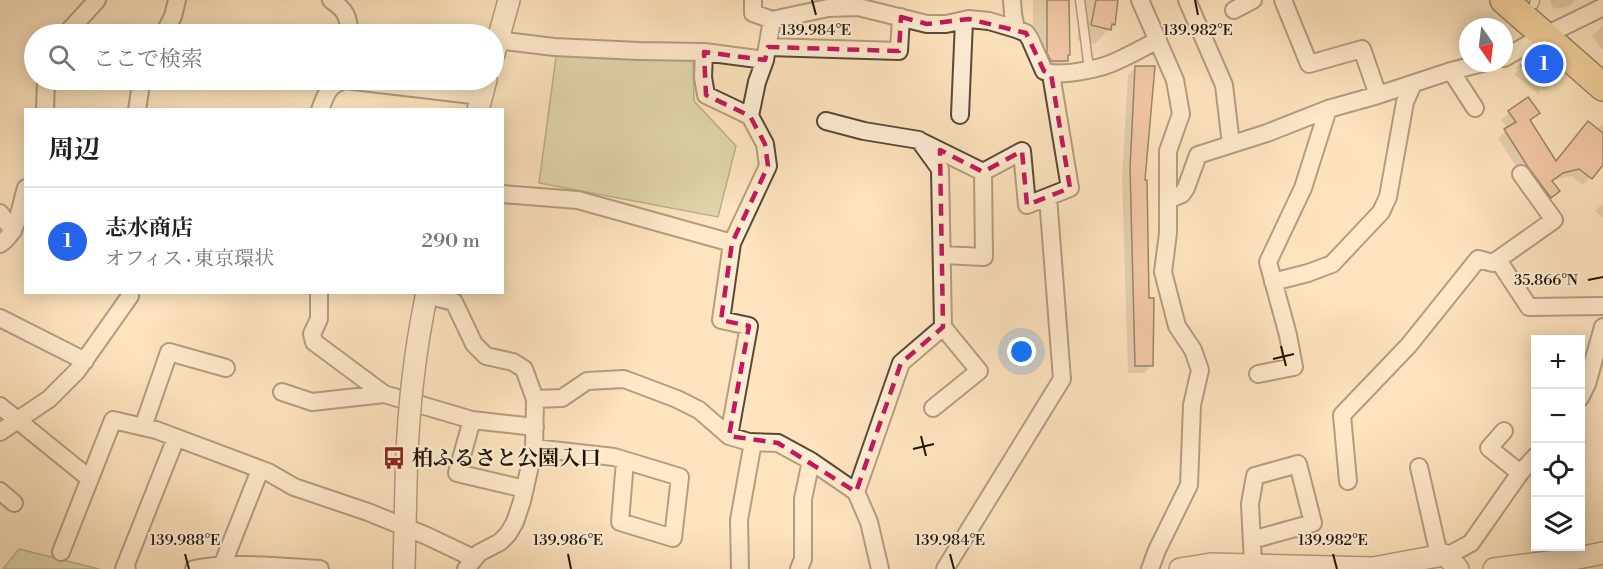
<!DOCTYPE html>
<html lang="ja">
<head>
<meta charset="utf-8">
<style>
	:root { --surface:#fff; --page:#f6f6f6; --text:#202124; --muted:#757577; --line:#e0e0e0; --accent:#2563eb }
	body { margin:0; font-family:"Libre Bodoni","Noto Serif JP",serif; background:var(--page); color:var(--text) }
	.controls { position:absolute; right:18px; bottom:18px; display:grid; overflow:hidden; border-radius:0px; box-shadow:0 3px 15px #0003 }
	.controls button { width:54px; height:54px; display:grid; place-items:center; padding:0; border:0; border-bottom:2px solid var(--line); background:var(--surface); color:var(--text); font:30px sans-serif }
	.compass { position:absolute; left:1459px; top:18px; width:54px; height:54px; border-radius:50%; background:var(--surface); box-shadow:0 3px 15px #0003; rotate:166deg }
	.you { position:absolute; left:1022px; top:352px; width:21px; height:21px; margin:-15px; border:4px solid #fff; border-radius:50%; background:#1a73e8; box-shadow:0 0 0 9px #1a73e833 }
	.badge { display:grid; place-items:center; width:39px; height:39px; border-radius:50%; background:var(--accent); color:#fff; font-size:20px; font-weight:700 }
	.pin { position:absolute; translate:-50% -50%; border:3px solid #fff; box-shadow:0 2px 6px #0006 }
	.list { margin:0; padding:0; list-style:none }
	h2 { display:flex; justify-content:space-between; align-items:center; height:78px; margin:0; padding:0 24px; font-size:26px }
	h2 small { font-size:20px; font-weight:400; color:var(--muted) }
	.list li { display:grid; grid-template-columns:39px 1fr auto; gap:18px; align-items:center; box-sizing:border-box; height:108px; padding:0 24px; border-top:2px solid var(--line) }
	.list b { display:block; font-size:22px; white-space:nowrap }
	.list p { margin:0; font-size:20px; white-space:nowrap; color:var(--muted) }
	.list em { font-size:20px; font-style:normal; color:var(--muted) }
	.icon { flex:none; width:33px; height:33px; fill:none; stroke:currentColor; stroke-width:2; stroke-linecap:round; stroke-linejoin:round }
	.map { position:relative; flex:none; width:1603px; height:569px; overflow:hidden }
	.search { position:absolute; background:var(--surface); box-shadow:0 3px 15px #0003; left:24px; top:24px; width:480px; height:66px; display:flex; align-items:center; gap:15px; box-sizing:border-box; padding:0 21px; border-radius:33px; color:var(--muted); font-size:22px }
	.panel { position:absolute; background:var(--surface); box-shadow:0 3px 15px #0003; left:24px; top:108px; width:480px; height:186px; border-radius:0px }
	.map>svg:first-child { display:block }
</style>
</head>
<body>
<div class="map">
<svg width="1603" height="569" viewBox="0 0 1603 569">
	<rect width="100%" height="100%" fill="#fde3be"/>
	<filter id="stains"><feTurbulence type="fractalNoise" baseFrequency=".00333" numOctaves="4"/><feColorMatrix values="0 0 0 0 .2 0 0 0 0 .09 0 0 0 0 .02 0 0 0 .5 -.17"/></filter>
	<radialGradient id="worn" r=".72"><stop offset=".6" stop-color="#630" stop-opacity="0"/><stop offset="1" stop-color="#630" stop-opacity=".3"/></radialGradient>
	<!-- green -->
	<path fill="#bcc494" stroke="#6e6d4f" stroke-width="1.5" d="M557 50 693 58 694 101 736 146 718 217 539 183Z
		M19 549 99 569H3Z"/>
	<!-- shadow -->
	<path fill="#0003" d="M1033 0H1067L1069 54 1067 57V61L1052 75H1037L1033 68Z
		M1084 0H1118L1113 24 1095 44 1077 40Z
		M1550 0H1575V1L1570 6 1555 9 1554 7H1552Z
		M1603 26V51L1592 36Z
		M1538 53 1552 83 1544 91 1542 89 1538 94 1514 74 1518 70 1516 68 1523 61Z
		M1136 67 1143 182 1148 299 1152 365 1144 373H1128L1122 177 1128 75Z
		M1527 99 1538 113 1529 122 1555 162 1588 123 1597 130 1603 123V162L1583 185 1571 176 1553 180 1551 182 1558 191 1543 205 1521 174 1498 138 1508 129 1501 120Z
		M1603 203V218L1595 211Z"/>
	<!-- building -->
	<path fill="#e7a68c" stroke="#21160a" stroke-width="1.5" d="M1047 0H1069L1070 55H1068V61H1051L1047 53Z
		M1096 0H1118L1115 25 1112 24 1111 30 1091 25Z
		M1538 51 1559 69 1556 73 1559 76 1553 84 1551 83 1548 85H1544L1521 66 1524 62 1522 60Z
		M1135 66H1155L1145 180H1147L1149 298H1154L1153 366H1135L1130 168Z
		M1528 97 1540 113 1530 120 1556 161 1588 121 1603 133V165L1592 179 1579 169 1563 173 1552 181 1560 191 1551 198 1528 167 1504 129 1516 122 1508 111Z"/>
	<g fill="none" stroke-linecap="round" stroke-linejoin="round">
		<!-- service casing -->
		<g stroke="#584937" stroke-width="11">
			<path id="service" d="M1080 0 1089 69
				M1534 4 1535 0"/>
		</g>
		<!-- minor casing -->
		<g stroke="#584937" stroke-width="20">
			<path id="minor" d="M331 0C347 11 348 17 350 34
				M753 0V13L772 20
				M1140 0 1175 80 1181 114 1168 151V233L1163 272 1177 326 1193 350 1200 370 1192 405 1189 485 1157 550 1150 569
				M1187 0 1224 85 1231 144
				M1283 0 1309 64 1362 49 1378 95
				M1234 10 1253 0
				M1016 29 1026 33 1030 39 1044 71C1060 78 1104 68 1119 60 1132 54 1145 47 1158 40
				M66 34 97 0
				M164 34 173 16 177 0
				M394 34H395
				M497 40 554 47 639 51 704 52 765 60
				M768 47 899 51 901 17
				M704 52 703 77 706 95 750 116 765 144 768 166 732 243
				M1504 58 1534 41 1603 7
				M1451 71 1475 108
				M45 110 46 80
				M137 110 141 84 143 80
				M320 110C326 94 328 85 345 80L481 96
				M960 115 964 21
				M750 116 757 82 765 60 772 20 828 8 858 7 927 24H946L969 19 989 21 1016 29 1013 14 1012 0
				M922 142 983 172 984 257 942 255
				M983 172 1022 151 1027 205 1070 188 1051 74
				M502 194 578 200 732 243 721 320 749 326 729 436 699 410 677 399 624 379 587 381 562 398 535 399
				M1168 200 1182 194 1186 188 1198 155 1267 133 1328 109 1378 95 1451 71 1483 63
				M0 213 13 231
				M0 244C18 233 20 207 26 188
				M1498 260 1529 307 1603 306
				M1273 282 1308 273 1332 264 1381 212 1388 197 1405 102 1413 84
				M319 292V319L312 334 314 342 384 394 472 420 535 427
				M426 295 454 302 474 344 486 356 513 362 524 369 535 399 534 448 522 501 515 522 508 534 500 542 479 553 466 569
				M0 318 85 361
				M1258 374 1294 367 1288 335 1268 262 1303 188 1328 109
				M282 392 312 402 384 394
				M1580 398 1587 384 1603 327
				M0 406 90 479
				M933 408 979 371 943 327
				M472 420 457 473 525 489
				M143 427 169 352 226 368
				M1504 431 1489 448 1520 473
				M0 432 49 399 77 371 130 296 129 292
				M729 436 749 442 778 443 811 461 803 499V559L799 569
				M534 448 614 457 680 477 673 538 620 522 625 461
				M811 461 856 492 901 363 943 327 940 169 919 140 864 131 826 121
				M1419 467 1439 555
				M1348 481 1342 415 1409 345 1478 259 1493 263 1554 220 1521 174
				M0 491 14 503
				M856 492 869 522 880 569
				M1252 540 1313 523 1298 464 1255 476 1250 504 1253 564
				M61 552 113 420 156 430 268 472 294 487 368 512 427 536 473 558
				M1447 556 1471 543 1520 473 1536 456
				M222 566 260 470
				M127 569H124L176 438
				M194 569C231 561 282 567 320 569
				M740 569 739 520 753 442
				M945 569 1062 379 1048 197"/>
		</g>
		<!-- tertiary casing -->
		<g stroke="#584937" stroke-width="24">
			<path id="tertiary" d="M494 54 509 0
				M478 110 486 80
				M422 318 427 292
				M404 569 406 484
				M1180 569 1211 564 1373 568 1443 555 1447 556 1458 569
				M1494 569 1573 559 1603 553"/>
		</g>
		<!-- trunk casing -->
		<g stroke="#21160a" stroke-width="30">
			<path id="trunk" d="M1504 0 1603 87"/>
		</g>
		<!-- service -->
		<use href="#service" stroke="#feedd5" stroke-width="8"/>
		<!-- minor -->
		<use href="#minor" stroke="#feedd5" stroke-width="16"/>
		<!-- tertiary -->
		<use href="#tertiary" stroke="#feedd5" stroke-width="21"/>
		<!-- trunk -->
		<use href="#trunk" stroke="#eec27f" stroke-width="27"/>
		<!-- tertiary-bridge casing -->
		<g stroke="#584937" stroke-width="24" stroke-linecap="butt">
			<path id="tertiary-bridge" d="M406 484C407 428 412 373 422 318"/>
		</g>
		<!-- tertiary-bridge -->
		<use href="#tertiary-bridge" stroke="#feedd5" stroke-width="21"/>
	</g>
	<!-- marked area -->
	<path d="M0 0H1603V569H0ZM901 17 927 24 969 19 1026 33 1044 71 1051 74 1070 188 1027 205 1022 151 983 172 940 150 943 327 901 363 856 492 778 443 729 436 749 326 721 320 732 243 768 166 765 144 750 116 706 95 704 52 765 60 768 47 899 51Z" fill="#fde3be" fill-opacity=".55" fill-rule="evenodd"/>
	<path fill="none" stroke="#c2185b" stroke-width="4.5" stroke-dasharray="12 8" stroke-linejoin="round" d="M901 17 927 24 969 19 1026 33 1044 71 1051 74 1070 188 1027 205 1022 151 983 172 940 150 943 327 901 363 856 492 778 443 729 436 749 326 721 320 732 243 768 166 765 144 750 116 706 95 704 52 765 60 768 47 899 51Z"/>
	<!-- ticks -->
	<path fill="none" stroke="#21160a" stroke-width="2" d="M812 0 816 15M1195 0 1198 15M1588 280 1603 277M1281 346 1286 366M1273 359 1294 354M921 436 926 456M913 449 934 444M185 554 189 569M568 554 571 569M950 554 954 569M1333 554 1337 569"/>
	<!-- icons -->
	<defs>
		<g id="bus-bare" transform="scale(1.8)"><path d="M-5-6H5V4H4V6H2V4H-2V6H-4V4H-5ZM-3.5-4V0h7V-4ZM-3.5 1.2v1.5H-2V1.2ZM2 1.2v1.5H3.5V1.2Z" fill="#8f2418" stroke="#feedd5" stroke-width="2.5" paint-order="stroke"/></g>
	</defs>
	<g fill-rule="evenodd">
		<use href="#bus-bare" x="394" y="458"/>
	</g>
	<g text-anchor="middle" stroke-width="4.5" stroke-linejoin="round" paint-order="stroke">
		<!-- poi labels -->
		<g font-size="21" font-weight="bold" fill="#21160a" stroke="#feedd5" text-anchor="start">
			<text x="412" y="465">柏ふるさと公園入口</text>
		</g>
	</g>
	<g font-size="15" text-anchor="middle" fill="#21160a" stroke="#feedd5" stroke-width="4.5" stroke-linejoin="round" paint-order="stroke">
		<text x="816" y="35">139.984°E</text>
		<text x="1198" y="35">139.982°E</text>
		<text x="1546" y="285">35.866°N</text>
		<text x="185" y="545">139.988°E</text>
		<text x="568" y="545">139.986°E</text>
		<text x="950" y="545">139.984°E</text>
		<text x="1333" y="545">139.982°E</text>
	</g>
	<rect width="100%" height="100%" filter="url(#stains)"/>
	<rect width="100%" height="100%" fill="url(#worn)"/>
</svg>
<div class="controls">
<button>+</button>
<button>−</button>
<button><svg class="icon" aria-label="locate" viewBox="0 0 24 24"><circle cx="12" cy="12" r="6"/><path d="M12 2v4M12 18v4M2 12h4M18 12h4"/></svg></button>
<button><svg class="icon" aria-label="layers" viewBox="0 0 24 24"><path d="M12 4l9 5-9 5-9-5zM3 14l9 5 9-5"/></svg></button>
</div>
<svg class="compass" viewBox="-18 -18 36 36"><path d="M0-13l5 13h-10z" fill="#e53935"/><path d="M0 13l5-13h-10z" fill="#757577"/></svg>
<div class="you"></div>
<div class="pin badge" style="left:1544px;top:64px">1</div>
<div class="search"><svg class="icon" aria-label="search" viewBox="0 0 24 24"><circle cx="10" cy="10" r="6"/><path d="M15 15l6 6"/></svg>ここで検索</div>
<section class="panel">
<h2>周辺<small></small></h2>
<ul class="list">
<li><span class="badge">1</span><div><b>志水商店</b><p>オフィス · 東京環状</p></div><em>290 m</em></li>
</ul>
</section>
</div>
</body>
</html>
